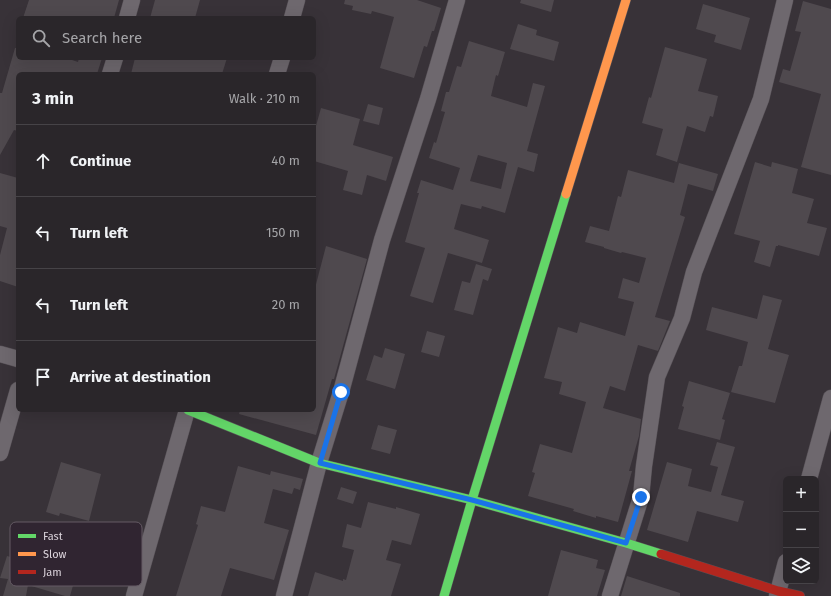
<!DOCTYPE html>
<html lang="en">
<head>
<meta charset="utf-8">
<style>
	:root { --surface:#2a262a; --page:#363236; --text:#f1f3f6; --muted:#a5a5a8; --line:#464347 }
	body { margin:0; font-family:"Fira Sans",sans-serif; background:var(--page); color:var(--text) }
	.controls { position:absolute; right:12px; bottom:12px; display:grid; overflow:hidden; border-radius:6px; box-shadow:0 4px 16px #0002 }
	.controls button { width:36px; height:36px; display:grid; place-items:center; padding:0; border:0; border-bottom:1px solid var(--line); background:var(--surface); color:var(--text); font:20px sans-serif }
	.stop { position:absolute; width:12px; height:12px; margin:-9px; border:3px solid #1a73e8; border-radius:50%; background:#fff }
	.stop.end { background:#1a73e8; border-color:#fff; box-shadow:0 1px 4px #0008 }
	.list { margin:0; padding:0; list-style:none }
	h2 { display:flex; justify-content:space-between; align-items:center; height:52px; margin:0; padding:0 16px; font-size:17px }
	h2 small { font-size:13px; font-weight:400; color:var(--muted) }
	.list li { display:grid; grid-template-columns:26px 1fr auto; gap:12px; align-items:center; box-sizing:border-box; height:72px; padding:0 16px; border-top:1px solid var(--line) }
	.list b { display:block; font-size:15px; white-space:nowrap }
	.list em { font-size:13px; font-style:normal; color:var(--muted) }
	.icon { flex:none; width:22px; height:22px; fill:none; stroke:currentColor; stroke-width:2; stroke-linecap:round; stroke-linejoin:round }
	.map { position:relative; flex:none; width:831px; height:596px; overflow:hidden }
	.search { position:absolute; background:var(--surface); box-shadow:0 4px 16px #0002; left:16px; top:16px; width:300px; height:44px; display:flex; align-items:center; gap:10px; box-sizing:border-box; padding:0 14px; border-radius:6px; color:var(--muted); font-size:15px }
	.panel { position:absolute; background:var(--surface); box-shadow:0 4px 16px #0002; left:16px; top:72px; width:300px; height:340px; border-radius:6px }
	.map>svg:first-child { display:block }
</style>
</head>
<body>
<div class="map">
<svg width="831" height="596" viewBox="0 0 831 596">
	<rect width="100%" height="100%" fill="#383238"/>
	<!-- building -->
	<path fill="#4f494e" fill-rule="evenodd" d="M29 0H119L114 18H23Z
		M155 0H200L195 18H150Z
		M345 0H417L441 8 434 31H432L427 47 424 46 414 78 380 68 394 17 372 11 371 14 352 10 353 6 344 4Z
		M521 0H554L551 12 520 3Z
		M803 1 831 9V175L801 167 821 94 779 82 783 69 790 71 801 32 795 31Z
		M703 4 750 18 741 50 714 42 716 35 696 29Z
		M518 24 537 30 536 35 559 42 554 61 510 49Z
		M469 41 505 52 498 76 496 75 491 96 527 107 533 83 545 86 527 151 538 154 534 172 518 167 505 213 482 206 481 209 461 204 454 229 489 240 482 263 448 253 433 303 410 296 425 248 405 242 419 193H417L421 180 453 190 460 168 429 158 434 142 436 143 445 112 441 111 446 92H449L457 66 461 67ZM478 155 507 163 501 189 470 181Z
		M665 47 707 59 698 91 718 96 713 117 710 116 705 132 687 126 677 162 656 155 663 129 642 123 649 97 651 98Z
		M15 48H18V58H66L78 62 79 58H102L97 74H18V131L14 130 0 155V93H2Z
		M135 58H227L222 74H131Z
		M368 104 383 108 379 125 363 121Z
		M321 108 360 119 353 145 393 157 386 181 367 175 362 195 343 190 348 171 314 161V133Z
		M755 162 771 167 772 162 798 169 792 193 814 199 807 223 827 228 819 256 778 245V246H776L770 267 754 262 760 241 734 234Z
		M679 163 718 174 713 191 688 184 680 215 685 217 655 317 670 321 658 351 638 345 625 391 610 386 603 408 641 419 639 436 629 471H632L618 522 596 516V518L573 511 574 509 528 496 535 473 532 472 540 444 572 453 586 402 559 394 562 382 544 378 558 327 577 333 580 322 625 336 634 302 618 298 623 278 639 283 646 258 622 252 621 253 604 248V247L585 242 590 226 609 231 618 196 621 197 628 170 674 183Z
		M0 173 18 178V287L0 281V255L7 228 0 226Z
		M326 246 367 259 334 379H332L316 435 239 414 240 410H314V292Z
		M476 264 492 269 488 281 483 279 473 315 454 310 462 281 470 283Z
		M763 295 782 300 768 349 789 355 775 403 731 392 739 366H742L748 342 706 330 712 307 757 319Z
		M427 331 445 336 439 357 421 352Z
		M385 348 405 354 395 389 366 380 374 355 382 358Z
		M689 381 730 393 722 419 725 420 720 440 678 429 684 407 682 406Z
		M378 425 397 430 390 454 371 449Z
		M717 442 735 447 721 495 744 501 738 522 697 511 688 542 647 530 667 462 692 469 688 486 711 492 718 467 710 465Z
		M61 462 101 474 89 521 60 513 59 516 46 512Z
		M238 466 270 475 271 471 303 479 300 490 294 488 292 494 273 489 264 523 289 530 274 580 230 568 221 596H176L198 525 196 524 201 506 225 512Z
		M341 487 357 492 353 504 337 499Z
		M368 502 396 509V507L420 514 411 545 392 540 386 560 401 564 391 596H308L315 572 343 581V579L346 580 354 550 342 547 347 524 361 528Z
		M561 550 598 560 596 568 605 570 597 596H548Z
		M7 556 76 575 70 596H65L28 585 26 596H3L8 579 0 578Z
		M627 576 680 593V596H621Z"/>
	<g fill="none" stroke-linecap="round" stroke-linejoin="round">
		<!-- street casing -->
		<g stroke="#554f55" stroke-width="17">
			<path id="street" d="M127 18 132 0
				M292 18 297 0
				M110 74 115 58
				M277 74 282 58
				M0 354 18 359
				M0 453 18 390
				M809 479 831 398
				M134 596 187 410
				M284 596 319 463 341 392 382 240 428 99 457 0
				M610 596 641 497 644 466 657 377 682 318 694 272 761 99 785 0
				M777 596 786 562"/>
		</g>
		<!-- fast casing -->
		<g stroke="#554f55" stroke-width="10">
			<path id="fast" d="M188 410 319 463 472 500 626 543 661 554
				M444 596 472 500 566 194"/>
		</g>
		<!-- slow casing -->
		<g stroke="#554f55" stroke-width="10">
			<path id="slow" d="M566 194 626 0"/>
		</g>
		<!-- jam casing -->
		<g stroke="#554f55" stroke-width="10">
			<path id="jam" d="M661 554 778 591 800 596"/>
		</g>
		<!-- street -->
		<use href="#street" stroke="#6e686e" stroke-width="16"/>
		<!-- fast -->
		<use href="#fast" stroke="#63d668" stroke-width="9"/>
		<!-- slow -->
		<use href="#slow" stroke="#ff974d" stroke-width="9"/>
		<!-- jam -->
		<use href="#jam" stroke="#b3261e" stroke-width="9"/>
	</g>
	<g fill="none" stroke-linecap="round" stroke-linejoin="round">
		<!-- route -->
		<path stroke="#1a73e8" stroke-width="5" d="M341 392 320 463 472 500 626 543 641 497"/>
	</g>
	<!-- legend -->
	<rect x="10" y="522" width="132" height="64" rx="6" fill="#302531" stroke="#645a64" stroke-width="1"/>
	<rect x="18" y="534" width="18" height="4" fill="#63d668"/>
	<rect x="18" y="552" width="18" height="4" fill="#ff974d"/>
	<rect x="18" y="570" width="18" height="4" fill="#b3261e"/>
	<g font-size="11" fill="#dcd4dc">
		<text x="43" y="540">Fast</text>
		<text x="43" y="558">Slow</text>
		<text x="43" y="576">Jam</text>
	</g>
</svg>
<div class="controls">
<button>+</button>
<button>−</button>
<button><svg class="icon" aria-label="layers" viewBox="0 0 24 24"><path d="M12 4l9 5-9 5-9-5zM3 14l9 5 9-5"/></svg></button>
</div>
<div class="stop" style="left:341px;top:392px"></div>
<div class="stop end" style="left:641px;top:497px"></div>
<div class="search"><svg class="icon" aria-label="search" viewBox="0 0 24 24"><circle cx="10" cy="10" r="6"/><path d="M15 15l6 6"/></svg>Search here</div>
<section class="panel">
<h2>3 min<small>Walk · 210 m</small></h2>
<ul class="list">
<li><svg class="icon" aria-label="ahead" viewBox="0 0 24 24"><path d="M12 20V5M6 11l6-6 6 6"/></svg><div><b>Continue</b></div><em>40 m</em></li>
<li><svg class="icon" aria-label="left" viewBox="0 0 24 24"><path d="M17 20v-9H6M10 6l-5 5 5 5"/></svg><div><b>Turn left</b></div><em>150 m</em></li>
<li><svg class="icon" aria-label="left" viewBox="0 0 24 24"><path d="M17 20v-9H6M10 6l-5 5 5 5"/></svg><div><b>Turn left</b></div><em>20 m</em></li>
<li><svg class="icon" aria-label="arrive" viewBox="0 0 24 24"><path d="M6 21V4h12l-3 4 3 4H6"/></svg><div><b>Arrive at destination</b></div></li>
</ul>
</section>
</div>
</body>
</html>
